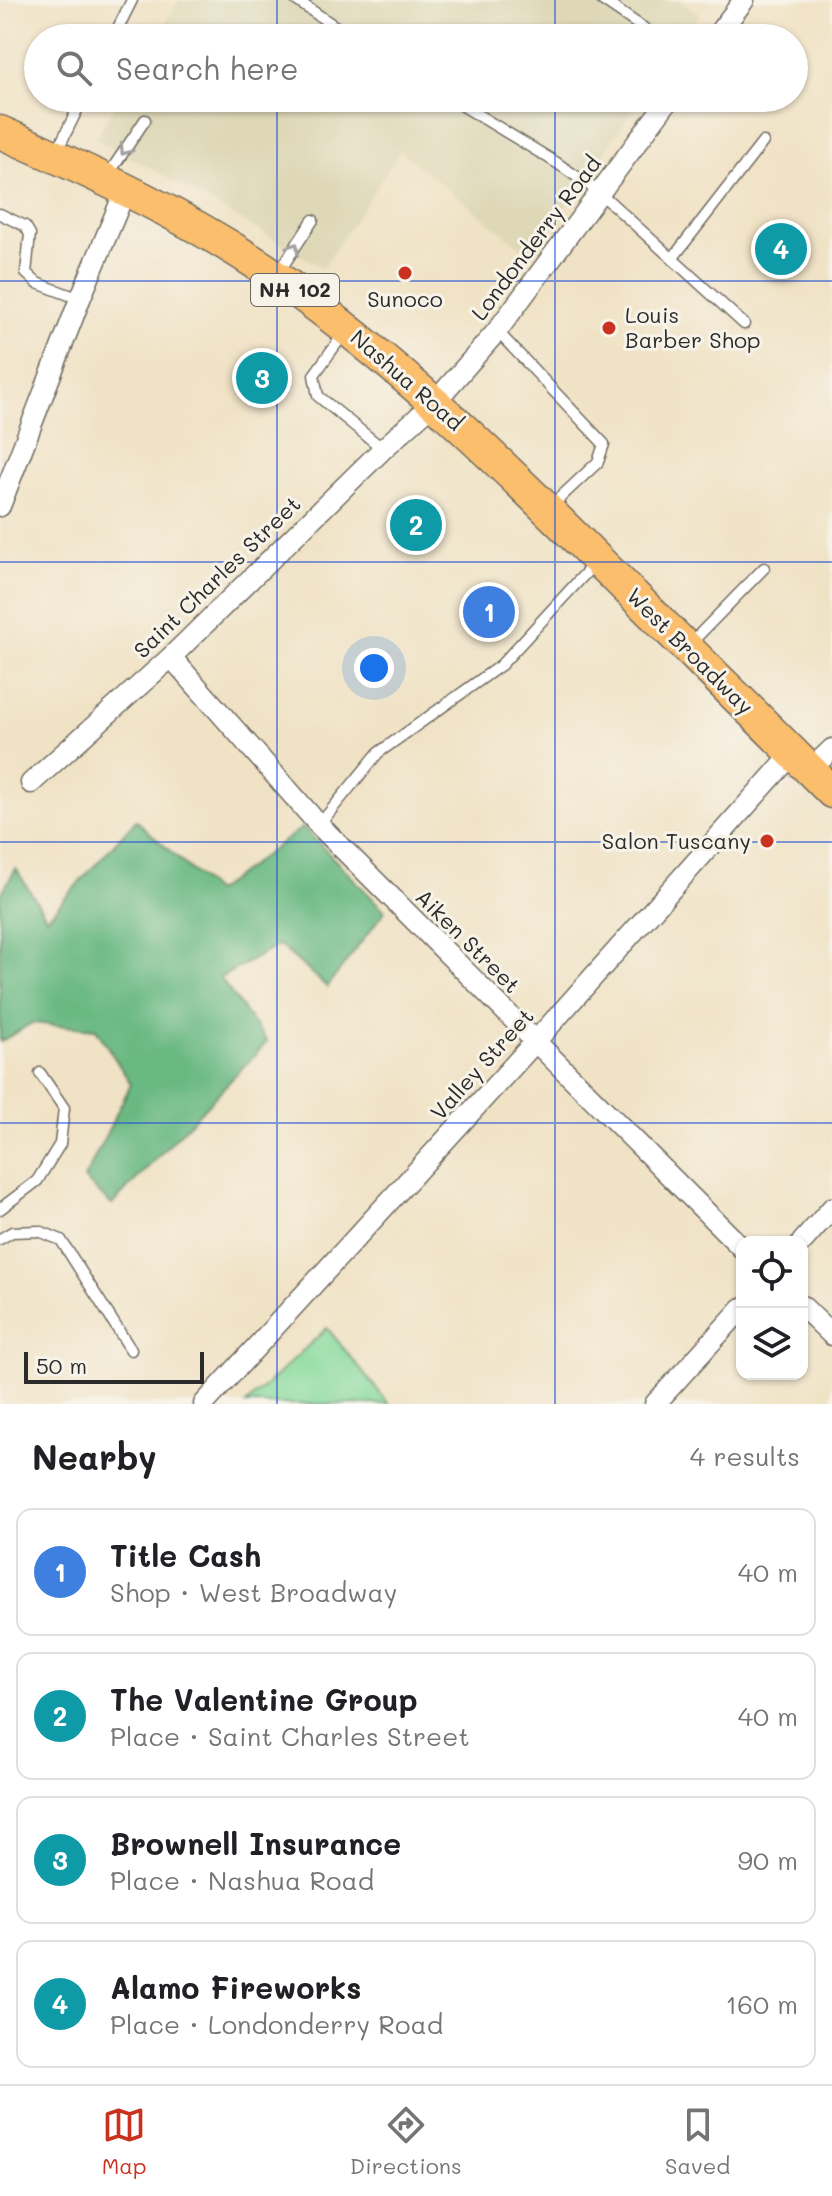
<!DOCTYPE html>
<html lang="en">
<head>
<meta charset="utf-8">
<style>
	:root { --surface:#fff; --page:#f2f2f2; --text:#202124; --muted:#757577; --line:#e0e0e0; --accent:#c8321e }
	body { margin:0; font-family:Mali,sans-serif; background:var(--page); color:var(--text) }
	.controls { position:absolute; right:24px; bottom:24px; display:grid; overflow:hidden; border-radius:16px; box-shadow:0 2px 6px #0004 }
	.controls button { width:72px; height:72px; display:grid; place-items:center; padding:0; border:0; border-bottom:2px solid var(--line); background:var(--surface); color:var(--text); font:40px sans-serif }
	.scale { position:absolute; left:24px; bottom:20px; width:180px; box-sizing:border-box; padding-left:8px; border:4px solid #2b2b2b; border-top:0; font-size:22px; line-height:28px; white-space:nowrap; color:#2b2b2b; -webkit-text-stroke:6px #f7f3e8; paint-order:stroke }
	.you { position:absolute; left:374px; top:668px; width:28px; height:28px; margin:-20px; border:6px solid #fff; border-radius:50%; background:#1a73e8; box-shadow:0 0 0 12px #1a73e833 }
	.badge { display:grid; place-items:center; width:52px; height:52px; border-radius:50%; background:var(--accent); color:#fff; font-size:26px; font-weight:700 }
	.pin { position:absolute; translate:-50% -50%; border:4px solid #fff; box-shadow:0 2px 8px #0006 }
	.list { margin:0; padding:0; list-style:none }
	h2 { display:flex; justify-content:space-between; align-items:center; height:104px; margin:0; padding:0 32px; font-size:34px }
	h2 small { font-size:26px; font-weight:400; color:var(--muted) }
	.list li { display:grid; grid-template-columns:52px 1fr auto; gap:24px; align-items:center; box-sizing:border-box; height:128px; margin:0 16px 16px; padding:0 16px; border:2px solid var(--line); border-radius:16px }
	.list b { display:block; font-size:30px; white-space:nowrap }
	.list p { margin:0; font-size:26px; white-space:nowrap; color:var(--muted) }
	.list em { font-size:26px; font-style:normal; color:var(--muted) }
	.icon { flex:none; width:44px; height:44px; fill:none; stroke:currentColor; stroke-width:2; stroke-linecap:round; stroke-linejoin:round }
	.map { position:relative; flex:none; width:832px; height:1404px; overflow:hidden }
	.search { position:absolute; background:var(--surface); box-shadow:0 2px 6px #0004; left:24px; right:24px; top:24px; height:88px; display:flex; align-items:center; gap:20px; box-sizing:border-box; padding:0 28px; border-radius:44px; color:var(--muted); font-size:30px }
	.sheet { height:680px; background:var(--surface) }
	nav { display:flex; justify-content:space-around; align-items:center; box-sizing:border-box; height:112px; border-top:2px solid var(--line); background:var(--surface); font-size:22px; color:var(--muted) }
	nav a { display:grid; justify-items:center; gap:4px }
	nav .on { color:var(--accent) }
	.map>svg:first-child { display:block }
</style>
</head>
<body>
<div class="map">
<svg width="832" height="1404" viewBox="0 0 832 1404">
	<rect width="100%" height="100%" fill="#f7f3e8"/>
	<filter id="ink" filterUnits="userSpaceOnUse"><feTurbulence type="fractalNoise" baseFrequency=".0125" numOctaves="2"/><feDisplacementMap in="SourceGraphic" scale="16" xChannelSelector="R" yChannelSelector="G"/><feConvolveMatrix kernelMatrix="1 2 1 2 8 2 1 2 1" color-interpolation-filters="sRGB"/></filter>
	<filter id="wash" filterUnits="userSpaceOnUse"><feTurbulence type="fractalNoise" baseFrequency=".006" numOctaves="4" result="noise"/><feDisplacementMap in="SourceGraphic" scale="32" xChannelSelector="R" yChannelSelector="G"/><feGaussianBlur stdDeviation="1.8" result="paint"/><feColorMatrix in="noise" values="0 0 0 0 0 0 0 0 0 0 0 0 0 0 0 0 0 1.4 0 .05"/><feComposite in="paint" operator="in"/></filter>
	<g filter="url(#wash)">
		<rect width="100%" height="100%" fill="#f0e2c5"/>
		<!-- built -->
		<path fill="#ded8b7" d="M179 0H679L700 14 684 38H156Z
			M120 98H641L532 256 400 151 323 268 151 168 95 139Z"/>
		<!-- green -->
		<path fill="#84d99b" stroke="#588263" stroke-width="2" d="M327 1328 389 1404H246Z"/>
		<!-- forest -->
		<path fill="#6bb983" stroke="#4b7257" stroke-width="2" d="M136 820 215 892 303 827 385 911 327 987 279 945 220 978 267 1042 112 1205 84 1179 131 1084 96 1029 32 1023 0 1042V895L16 869 47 918Z"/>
	</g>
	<g filter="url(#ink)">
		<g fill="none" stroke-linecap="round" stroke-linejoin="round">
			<!-- lane casing -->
			<g stroke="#706b61" stroke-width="13">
				<path id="lane" d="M296 0 352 38
					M602 0 658 38
					M113 38 132 0
					M450 98 557 163 599 192 744 324
					M57 151 83 98
					M106 178 145 120
					M0 214 25 226 30 234 26 273 37 283 80 299
					M672 259 763 142
					M277 275 313 220
					M497 331 604 444 598 462 549 508
					M344 333 314 375 318 396 383 449
					M688 646 764 568
					M319 825 378 753 501 665 594 564
					M0 1209 37 1181 60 1144 64 1108 40 1073
					M0 1239 12 1232 39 1231 61 1240 131 1350"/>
			</g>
			<!-- street casing -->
			<g stroke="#706b61" stroke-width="23">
				<path id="street" d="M715 38 744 0
					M0 506 80 299 126 189
					M171 657 319 825 742 1248
					M810 770 832 749
					M31 783 171 657 383 449 435 402 497 331 670 98
					M802 1242 832 1208
					M802 1306 832 1335
					M204 1404 535 1042 793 753
					M655 1404 742 1308"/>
			</g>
			<!-- primary casing -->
			<g stroke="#706b61" stroke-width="35">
				<path id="primary" d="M0 132C96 174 192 218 278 278 397 361 498 460 600 562 678 639 755 715 832 792"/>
			</g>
			<!-- lane -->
			<use href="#lane" stroke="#fff" stroke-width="10"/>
			<!-- street -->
			<use href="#street" stroke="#fff" stroke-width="20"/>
			<!-- primary -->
			<use href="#primary" stroke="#fabe6d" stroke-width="32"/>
		</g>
		<!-- one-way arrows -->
		<defs><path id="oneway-chevron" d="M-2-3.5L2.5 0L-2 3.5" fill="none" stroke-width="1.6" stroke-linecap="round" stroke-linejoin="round" transform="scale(2)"/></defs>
		<g stroke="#a0a0a0">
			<use href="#oneway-chevron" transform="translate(125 150) rotate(124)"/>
			<use href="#oneway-chevron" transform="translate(294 248) rotate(-57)"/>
		</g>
	</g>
	<!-- grid -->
	<path fill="none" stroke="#1d4ed8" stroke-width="2" stroke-opacity="0.55" d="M277 0V38M555 0V38M277 98V1404M555 98V1404M0 281H832M0 562H832M0 842H832M0 1123H832"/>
	<!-- markers -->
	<g fill="#c8321e" stroke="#f7f3e8" stroke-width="3">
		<circle cx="405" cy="273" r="8"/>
		<circle cx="609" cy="328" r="8"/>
		<circle cx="767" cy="841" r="8"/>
	</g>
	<g text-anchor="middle" stroke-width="6" stroke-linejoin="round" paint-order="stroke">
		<!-- shield labels -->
		<rect fill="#f7f3e8" stroke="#686764" stroke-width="2" x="251" y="274" width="88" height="32" rx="6"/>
		<g font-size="20" font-weight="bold" fill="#2b2b2b">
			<text x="295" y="297">NH 102</text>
		</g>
		<!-- street labels -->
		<g font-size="22" fill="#2b2b2b" stroke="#f7f3e8">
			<text transform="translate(536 238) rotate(-53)" y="8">Londonderry Road</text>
			<text transform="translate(407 380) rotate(41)" y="8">Nashua Road</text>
			<text transform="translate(217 577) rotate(-44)" y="8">Saint Charles Street</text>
			<text transform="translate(690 651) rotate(45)" y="8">West Broadway</text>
			<text transform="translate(468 941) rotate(45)" y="8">Aiken Street</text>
			<text transform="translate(482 1064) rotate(-48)" y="8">Valley Street</text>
		</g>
		<!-- poi labels -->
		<g font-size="22" fill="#2b2b2b" stroke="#f7f3e8">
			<text x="405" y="307">Sunoco</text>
			<text x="625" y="323" text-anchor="start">Louis<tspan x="625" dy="25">Barber Shop</tspan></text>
			<text x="751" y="849" text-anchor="end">Salon Tuscany</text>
		</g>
	</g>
</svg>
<div class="controls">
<button><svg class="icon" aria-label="locate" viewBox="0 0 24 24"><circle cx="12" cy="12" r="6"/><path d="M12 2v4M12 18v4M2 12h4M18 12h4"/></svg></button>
<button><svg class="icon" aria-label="layers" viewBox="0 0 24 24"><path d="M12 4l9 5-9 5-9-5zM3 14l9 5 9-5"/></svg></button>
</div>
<div class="scale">50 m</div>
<div class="you"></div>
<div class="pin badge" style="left:489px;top:612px;background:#3f7fe0">1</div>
<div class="pin badge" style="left:416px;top:525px;background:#0f9aa8">2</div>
<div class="pin badge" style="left:262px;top:378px;background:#0f9aa8">3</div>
<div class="pin badge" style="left:781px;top:249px;background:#0f9aa8">4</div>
<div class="search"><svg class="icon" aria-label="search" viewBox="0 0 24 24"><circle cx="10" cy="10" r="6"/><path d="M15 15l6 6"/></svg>Search here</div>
</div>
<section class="sheet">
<h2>Nearby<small>4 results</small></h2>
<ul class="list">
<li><span class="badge" style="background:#3f7fe0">1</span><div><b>Title Cash</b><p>Shop · West Broadway</p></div><em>40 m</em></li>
<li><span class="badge" style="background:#0f9aa8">2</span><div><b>The Valentine Group</b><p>Place · Saint Charles Street</p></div><em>40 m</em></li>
<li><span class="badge" style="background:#0f9aa8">3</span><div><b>Brownell Insurance</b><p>Place · Nashua Road</p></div><em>90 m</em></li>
<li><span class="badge" style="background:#0f9aa8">4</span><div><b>Alamo Fireworks</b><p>Place · Londonderry Road</p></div><em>160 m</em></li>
</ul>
</section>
<nav>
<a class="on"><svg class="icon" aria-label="map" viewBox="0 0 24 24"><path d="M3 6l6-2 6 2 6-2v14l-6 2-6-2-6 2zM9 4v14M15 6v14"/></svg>Map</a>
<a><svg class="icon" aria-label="directions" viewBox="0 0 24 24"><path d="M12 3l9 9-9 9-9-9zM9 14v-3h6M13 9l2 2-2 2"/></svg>Directions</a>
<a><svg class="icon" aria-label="saved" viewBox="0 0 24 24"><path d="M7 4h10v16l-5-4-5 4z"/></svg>Saved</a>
</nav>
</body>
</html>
